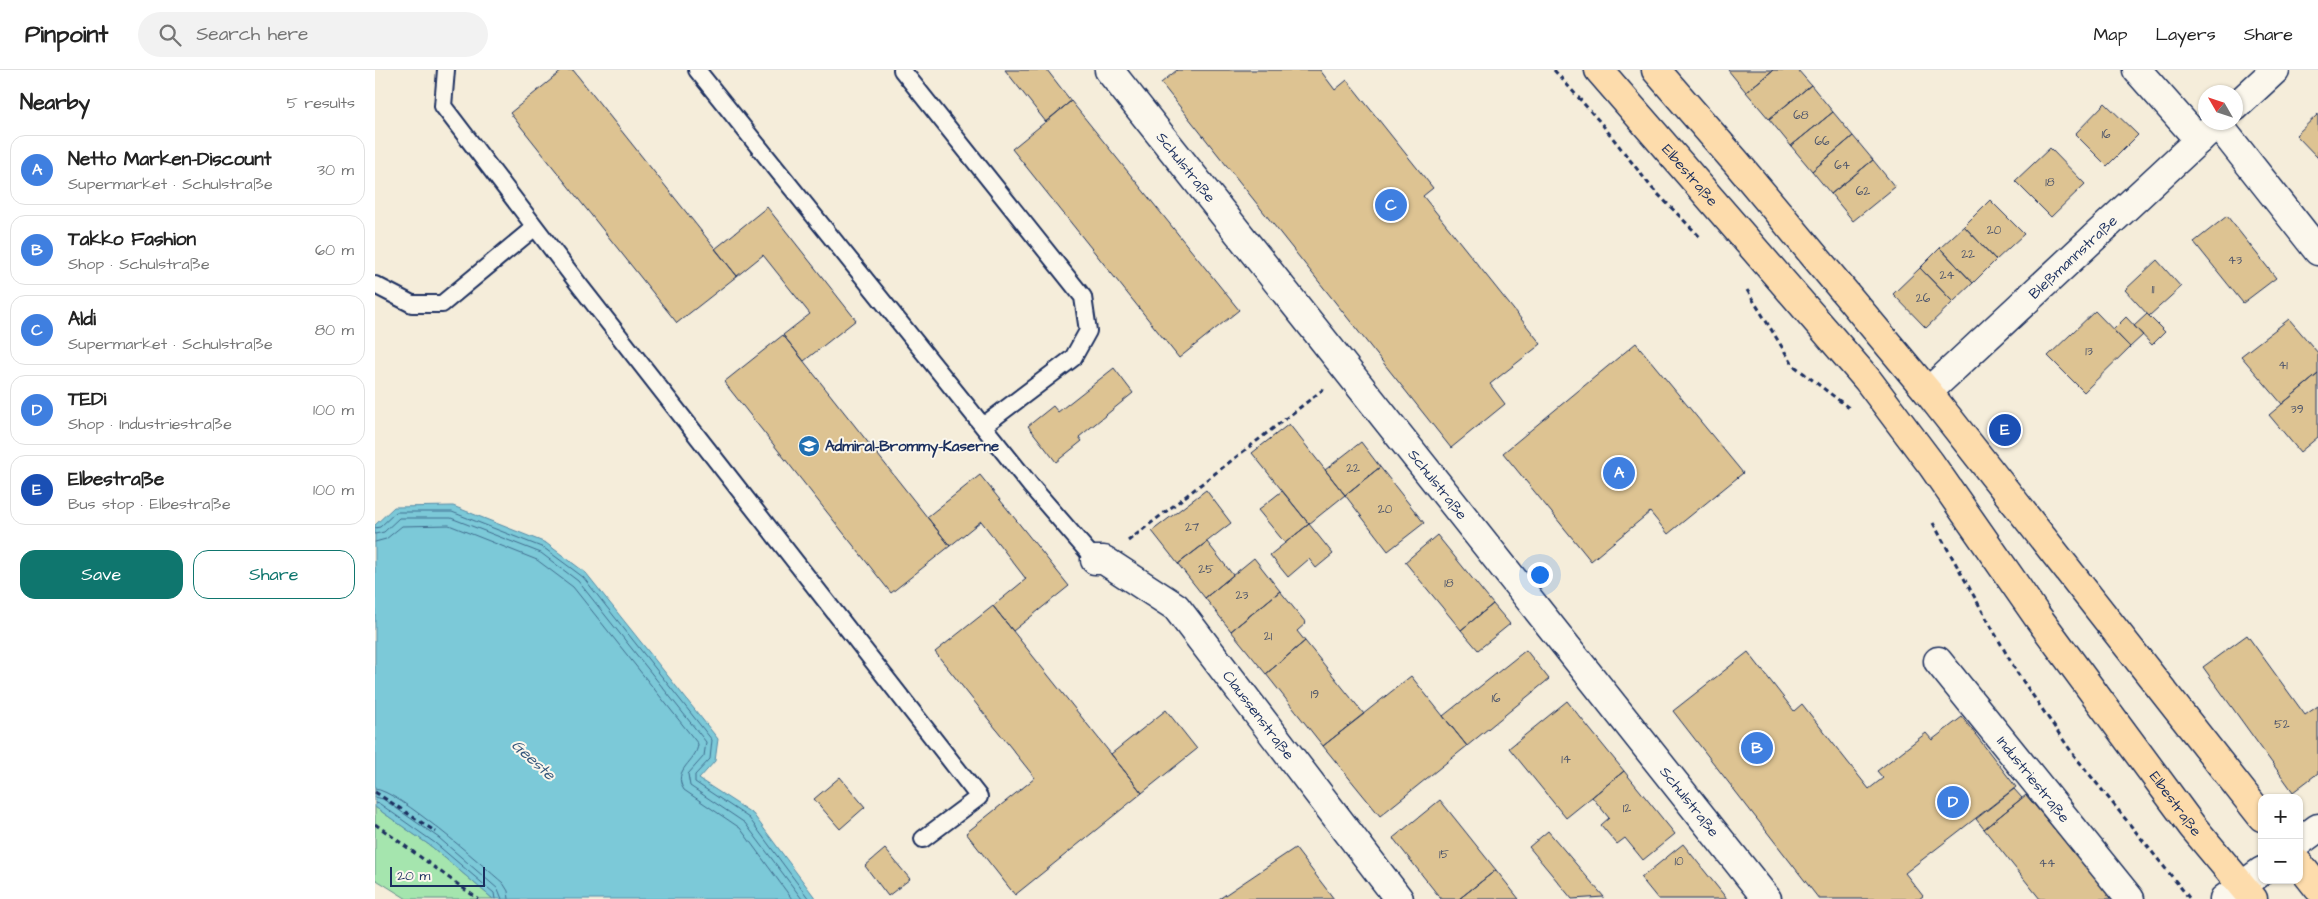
<!DOCTYPE html>
<html lang="en">
<head>
<meta charset="utf-8">
<style>
	:root { --surface:#fff; --page:#f2f2f2; --text:#222; --muted:#767676; --line:#e0e0e0; --accent:#0f766e }
	body { margin:0; font-family:"Architects Daughter",sans-serif; background:var(--page); color:var(--text) }
	.controls { position:absolute; right:15px; bottom:15px; display:grid; overflow:hidden; border-radius:10px; box-shadow:0 1px 4px #0004 }
	.controls button { width:45px; height:45px; display:grid; place-items:center; padding:0; border:0; border-bottom:1px solid var(--line); background:var(--surface); color:var(--text); font:25px sans-serif }
	.compass { position:absolute; left:1823px; top:15px; width:45px; height:45px; border-radius:50%; background:var(--surface); box-shadow:0 1px 4px #0004; rotate:309deg }
	.scale { position:absolute; left:15px; bottom:12px; width:95px; box-sizing:border-box; padding-left:5px; border:2px solid #1b2f5e; border-top:0; font-size:14px; line-height:18px; white-space:nowrap; color:#1b2f5e; -webkit-text-stroke:4px #fbf7ec; paint-order:stroke }
	.you { position:absolute; left:1164px; top:504px; width:18px; height:18px; margin:-12px; border:4px solid #fff; border-radius:50%; background:#1a73e8; box-shadow:0 0 0 8px #1a73e833 }
	.badge { display:grid; place-items:center; width:32px; height:32px; border-radius:50%; background:var(--accent); color:#fff; font-size:16px; font-weight:700 }
	.pin { position:absolute; translate:-50% -50%; border:2px solid #fff; box-shadow:0 1px 5px #0006 }
	.list { margin:0; padding:0; list-style:none }
	h2 { display:flex; justify-content:space-between; align-items:center; height:65px; margin:0; padding:0 20px; font-size:21px }
	h2 small { font-size:16px; font-weight:400; color:var(--muted) }
	.list li { display:grid; grid-template-columns:32px 1fr auto; gap:15px; align-items:center; box-sizing:border-box; height:70px; margin:0 10px 10px; padding:0 10px; border:1px solid var(--line); border-radius:15px }
	.list b { display:block; font-size:19px; white-space:nowrap }
	.list p { margin:0; font-size:16px; white-space:nowrap; color:var(--muted) }
	.list em { font-size:16px; font-style:normal; color:var(--muted) }
	.actions { display:flex; gap:10px; padding:15px 20px }
	.actions a { flex:1; padding:11px 0; border:1px solid var(--accent); border-radius:15px; text-align:center; font-size:18px; color:var(--accent) }
	.actions .main { background:var(--accent); color:#fff }
	.icon { flex:none; width:28px; height:28px; fill:none; stroke:currentColor; stroke-width:2; stroke-linecap:round; stroke-linejoin:round }
	.map { position:relative; flex:none; width:1943px; height:829px; overflow:hidden }
	header { display:flex; align-items:center; gap:30px; box-sizing:border-box; height:70px; padding:0 25px; background:var(--surface); border-bottom:1px solid var(--line) }
	header strong { font-size:24px }
	nav { display:flex; gap:28px; margin-inline-start:auto; font-size:18px }
	.search { width:350px; height:45px; background:var(--page); display:flex; align-items:center; gap:12px; box-sizing:border-box; padding:0 18px; border-radius:28px; color:var(--muted); font-size:19px }
	main { display:flex }
	aside { flex:1; background:var(--surface) }
	.map>svg:first-child { display:block }
</style>
</head>
<body>
<header>
<strong>Pinpoint</strong>
<div class="search"><svg class="icon" aria-label="search" viewBox="0 0 24 24"><circle cx="10" cy="10" r="6"/><path d="M15 15l6 6"/></svg>Search here</div>
<nav><a>Map</a><a>Layers</a><a>Share</a></nav>
</header>
<main>
<aside>
<h2>Nearby<small>5 results</small></h2>
<ul class="list">
<li><span class="badge" style="background:#3f7fe0">A</span><div><b>Netto Marken-Discount</b><p>Supermarket · Schulstraße</p></div><em>30 m</em></li>
<li><span class="badge" style="background:#3f7fe0">B</span><div><b>Takko Fashion</b><p>Shop · Schulstraße</p></div><em>60 m</em></li>
<li><span class="badge" style="background:#3f7fe0">C</span><div><b>Aldi</b><p>Supermarket · Schulstraße</p></div><em>80 m</em></li>
<li><span class="badge" style="background:#3f7fe0">D</span><div><b>TEDi</b><p>Shop · Industriestraße</p></div><em>100 m</em></li>
<li><span class="badge" style="background:#1a4fb4">E</span><div><b>Elbestraße</b><p>Bus stop · Elbestraße</p></div><em>100 m</em></li>
</ul>
<div class="actions"><a class="main">Save</a><a>Share</a></div>
</aside>
<div class="map">
<svg width="1943" height="829" viewBox="0 0 1943 829">
	<rect width="100%" height="100%" fill="#f5edda"/>
	<filter id="ink" filterUnits="userSpaceOnUse"><feTurbulence type="fractalNoise" baseFrequency=".02" numOctaves="2"/><feDisplacementMap in="SourceGraphic" scale="10" xChannelSelector="R" yChannelSelector="G"/><feConvolveMatrix kernelMatrix="1 2 1 2 8 2 1 2 1" color-interpolation-filters="sRGB"/></filter>
	<g filter="url(#ink)">
		<!-- green -->
		<path fill="#a5e5ae" stroke="#608a86" d="M0 737 57 777 118 829H32L0 809Z"/>
		<!-- water -->
		<path fill="#7bc9d8" stroke="#558ba7" d="M78 436 171 473 211 503 343 669 340 691 324 709 378 744 441 829H118L57 777 0 737V455L19 437Z"/>
		<g fill="none" stroke-linecap="round" stroke-linejoin="round">
			<!-- shore -->
			<path stroke="#416d8f" stroke-width="1" d="M0 458 5 457 21 442H77L169 478 208 507 337 670 335 689 320 705V712L374 748 434 829
				M0 464 9 462 24 448H76L166 483 203 511 331 672 329 686 313 704 315 716 370 753 427 829
				M0 472 11 469 27 456 74 455 162 490 198 517 323 674C322 692 296 699 309 720L365 758 417 829
				M0 719C23 720 107 795 128 813L133 821 134 829
				M0 727 8 729 64 768 123 819 127 829
				M0 733 5 734 60 773 119 823 120 829"/>
		</g>
		<!-- building -->
		<path fill="#ddc392" stroke="#1b2f5e" d="M188 0H198L362 206 302 253 135 43Z
			M630 0H672L696 31 671 52Z
			M802 0H945L960 20 972 10 1058 118 1048 126 1166 274 1115 314 1130 334 1076 378 786 13Z
			M1353 0H1398L1371 22Z
			M1398 0H1423L1436 15 1394 49 1371 22Z
			M1436 15 1458 42 1416 76 1394 49Z
			M696 31 864 240 804 288 637 79Z
			M1730 33 1763 65 1732 96 1700 64Z
			M1458 42 1478 66 1437 101 1416 76Z
			M1943 44V88L1921 65Z
			M1478 66 1498 90 1456 124 1437 101Z
			M1675 78 1710 114 1676 147 1640 111Z
			M1498 90 1520 117 1478 151 1456 124Z
			M1615 130 1649 164 1621 190 1589 156Z
			M392 137 481 250 429 291 408 265 435 244 388 185 362 206 340 179Z
			M1852 146 1901 208 1868 233 1819 172Z
			M1589 156 1621 190 1598 213 1565 178Z
			M1565 178 1598 213 1578 232 1545 198Z
			M1782 190 1806 217 1774 246 1750 220Z
			M1545 198 1578 232 1551 258 1518 224Z
			M1720 241 1755 277 1709 322 1673 286Z
			M1772 244 1790 262 1777 275 1759 256Z
			M1751 247 1768 265 1755 277 1738 260Z
			M1914 249 1943 283V304L1907 334 1866 286Z
			M408 265 575 476 516 523 349 312Z
			M1261 273 1368 403 1293 464 1275 442 1216 491 1128 383Z
			M739 298 758 323 704 367 707 371 681 392 653 356 678 336 683 342Z
			M1943 304V367L1925 382 1894 345Z
			M914 354 970 425 934 454 877 383Z
			M986 372 1005 397 970 425 950 400Z
			M1005 397 1049 453 1013 481 970 425Z
			M605 405 694 516 638 561 618 536 651 509 606 451 575 476 552 447Z
			M831 420 856 453 803 494 777 461Z
			M907 421 934 454 910 473 883 440Z
			M934 454 958 484 941 498 934 489 913 507 895 485Z
			M1062 465 1118 534 1086 560 1030 492Z
			M832 472 858 505 830 528 803 494Z
			M879 488 905 521 856 561 830 528Z
			M905 521 931 553 922 561 930 571 891 604 856 561Z
			M1118 534 1135 554 1103 580 1086 560Z
			M618 536 767 723 640 825 591 763 660 708 560 582Z
			M1872 565 1930 645 1943 636V703L1918 722 1828 597Z
			M930 571 989 644 948 676 891 604Z
			M1151 580 1174 609 1092 676 1068 646Z
			M1373 582 1419 641 1427 634 1494 719 1508 708 1502 701 1551 663 1557 670 1587 647 1641 717 1530 803 1548 826 1544 829H1444L1298 641Z
			M1036 606 1092 676 1005 746 948 676Z
			M1192 631 1249 701 1191 748 1134 678Z
			M791 640 822 679 767 723 736 684Z
			M1249 701 1300 764 1268 790 1250 768 1242 774 1226 755 1234 748 1217 727Z
			M465 707 490 737 465 759 439 729Z
			M1639 719 1647 728 1609 759 1601 749Z
			M1651 725 1736 827 1737 829H1665L1609 759Z
			M1065 730 1121 800 1084 829H1066L1018 768Z
			M1173 761 1229 827 1197 829 1154 777Z
			M1308 774 1352 829H1283L1266 808Z
			M920 778 959 829H844Z
			M510 779 535 809 513 826 490 796Z
			M1121 800 1144 829H1084Z"/>
		<g fill="none" stroke-linecap="round" stroke-linejoin="round">
			<!-- service casing -->
			<g stroke="#1b2f5e" stroke-width="20">
				<path id="service" d="M71 0 68 36 205 216 604 727 548 769
					M322 0 656 416 720 490
					M527 0 708 227 713 261 698 288 608 356
					M0 215 37 234H67L160 157"/>
			</g>
			<!-- minor casing -->
			<g stroke="#1b2f5e" stroke-width="31">
				<g id="minor">
					<path id="s1" d="M734 0 1392 829"/>
					<path d="M1762 0 1824 70"/>
					<path d="M1860 37 1900 0"/>
					<path d="M1842 53 1943 181"/>
					<path id="s2" d="M1553 322 1843 52"/>
					<path id="s3" d="M720 490H729L801 537 1024 829"/>
					<path id="s4" d="M1563 591 1755 829"/>
				</g>
			</g>
			<!-- secondary casing -->
			<g stroke="#1b2f5e" stroke-width="31">
				<path id="secondary" d="M1924 772 1943 758
					M1849 829 1887 801"/>
			</g>
			<!-- primary casing -->
			<g stroke="#1b2f5e" stroke-width="31">
				<g id="primary">
					<path id="s5" d="M1224 0 1492 309 1556 394 1662 546 1817 756 1878 829"/>
					<path d="M1281 0 1361 92 1553 322 1887 747"/>
					<path d="M1924 794 1943 818"/>
				</g>
			</g>
			<!-- path -->
			<path stroke="#1b2f5e" stroke-width="3" stroke-dasharray="5 4" stroke-linecap="butt" d="M1179 0 1226 53 1277 118 1327 169
				M1372 220 1418 295 1474 338
				M1558 453 1641 601 1698 684 1815 829
				M753 471 950 318
				M0 722 61 762
				M0 754 103 829"/>
			<!-- service -->
			<use href="#service" stroke="#fbf7ec" stroke-width="16"/>
			<!-- minor -->
			<use href="#minor" stroke="#fbf7ec" stroke-width="28"/>
			<!-- secondary -->
			<use href="#secondary" stroke="#fbf7ec" stroke-width="28"/>
			<!-- primary -->
			<use href="#primary" stroke="#fddcac" stroke-width="28"/>
		</g>
	</g>
	<!-- icons -->
	<defs>
		<g id="university-disc" transform="scale(1.125)"><circle r="9.5" fill="#1f6fb2" stroke="#fbf7ec"/><path d="M0-5L7-2L0 1L-7-2ZM-4 1L0 2.5L4 1V4Q0 6-4 4Z" fill="#fff"/></g>
	</defs>
	<g fill-rule="evenodd">
		<use href="#university-disc" x="434" y="376"/>
	</g>
	<g text-anchor="middle" stroke-width="4" stroke-linejoin="round" paint-order="stroke">
		<!-- number labels -->
		<g font-size="12" fill="#4c546b">
			<text x="1426" y="49">68</text>
			<text x="1731" y="68">16</text>
			<text x="1447" y="75">66</text>
			<text x="1467" y="99">64</text>
			<text x="1675" y="116">18</text>
			<text x="1488" y="125">62</text>
			<text x="1619" y="164">20</text>
			<text x="1593" y="188">22</text>
			<text x="1860" y="194">43</text>
			<text x="1572" y="209">24</text>
			<text x="1778" y="223">11</text>
			<text x="1548" y="232">26</text>
			<text x="1714" y="285">13</text>
			<text x="1908" y="299">41</text>
			<text x="1922" y="343">39</text>
			<text x="978" y="402">22</text>
			<text x="1010" y="443">20</text>
			<text x="817" y="461">27</text>
			<text x="831" y="503">25</text>
			<text x="1074" y="517">18</text>
			<text x="867" y="529">23</text>
			<text x="893" y="570">21</text>
			<text x="940" y="628">19</text>
			<text x="1121" y="632">16</text>
			<text x="1907" y="658">52</text>
			<text x="1191" y="693">14</text>
			<text x="1252" y="742">12</text>
			<text x="1069" y="788">15</text>
			<text x="1304" y="795">10</text>
			<text x="1672" y="797">44</text>
		</g>
		<!-- street labels -->
		<g font-size="15" fill="#1b2f5e" stroke="#fbf7ec">
			<text dy="5" stroke="none"><textPath href="#s1" startOffset="124">Schulstraße</textPath></text>
			<text dy="5" stroke="none"><textPath href="#s5" startOffset="139">Elbestraße</textPath></text>
			<text dy="5" stroke="none"><textPath href="#s2" startOffset="198">Bleßmannstraße</textPath></text>
			<text dy="5" stroke="none"><textPath href="#s1" startOffset="529">Schulstraße</textPath></text>
			<text dy="5" stroke="none"><textPath href="#s3" startOffset="231">Claussenstraße</textPath></text>
			<text dy="5" stroke="none"><textPath href="#s4" startOffset="152">Industriestraße</textPath></text>
			<text dy="5" stroke="none"><textPath href="#s1" startOffset="934">Schulstraße</textPath></text>
			<text dy="5" stroke="none"><textPath href="#s5" startOffset="934">Elbestraße</textPath></text>
		</g>
		<!-- poi labels -->
		<g font-size="15" font-weight="bold" fill="#1b2f5e" stroke="#fbf7ec" text-anchor="start">
			<text x="450" y="381">Admiral-Brommy-Kaserne</text>
		</g>
		<!-- water labels -->
		<g font-size="16" font-style="italic" fill="#33567c" stroke="#fbf7ec">
			<text transform="translate(159 689) rotate(42)" y="6">Geeste</text>
		</g>
	</g>
</svg>
<div class="controls">
<button>+</button>
<button>−</button>
</div>
<svg class="compass" viewBox="-18 -18 36 36"><path d="M0-13l5 13h-10z" fill="#e53935"/><path d="M0 13l5-13h-10z" fill="#767676"/></svg>
<div class="scale">20 m</div>
<div class="you"></div>
<div class="pin badge" style="left:1244px;top:403px;background:#3f7fe0">A</div>
<div class="pin badge" style="left:1382px;top:678px;background:#3f7fe0">B</div>
<div class="pin badge" style="left:1016px;top:135px;background:#3f7fe0">C</div>
<div class="pin badge" style="left:1578px;top:732px;background:#3f7fe0">D</div>
<div class="pin badge" style="left:1630px;top:360px;background:#1a4fb4">E</div>
</div>
</main>
</body>
</html>
